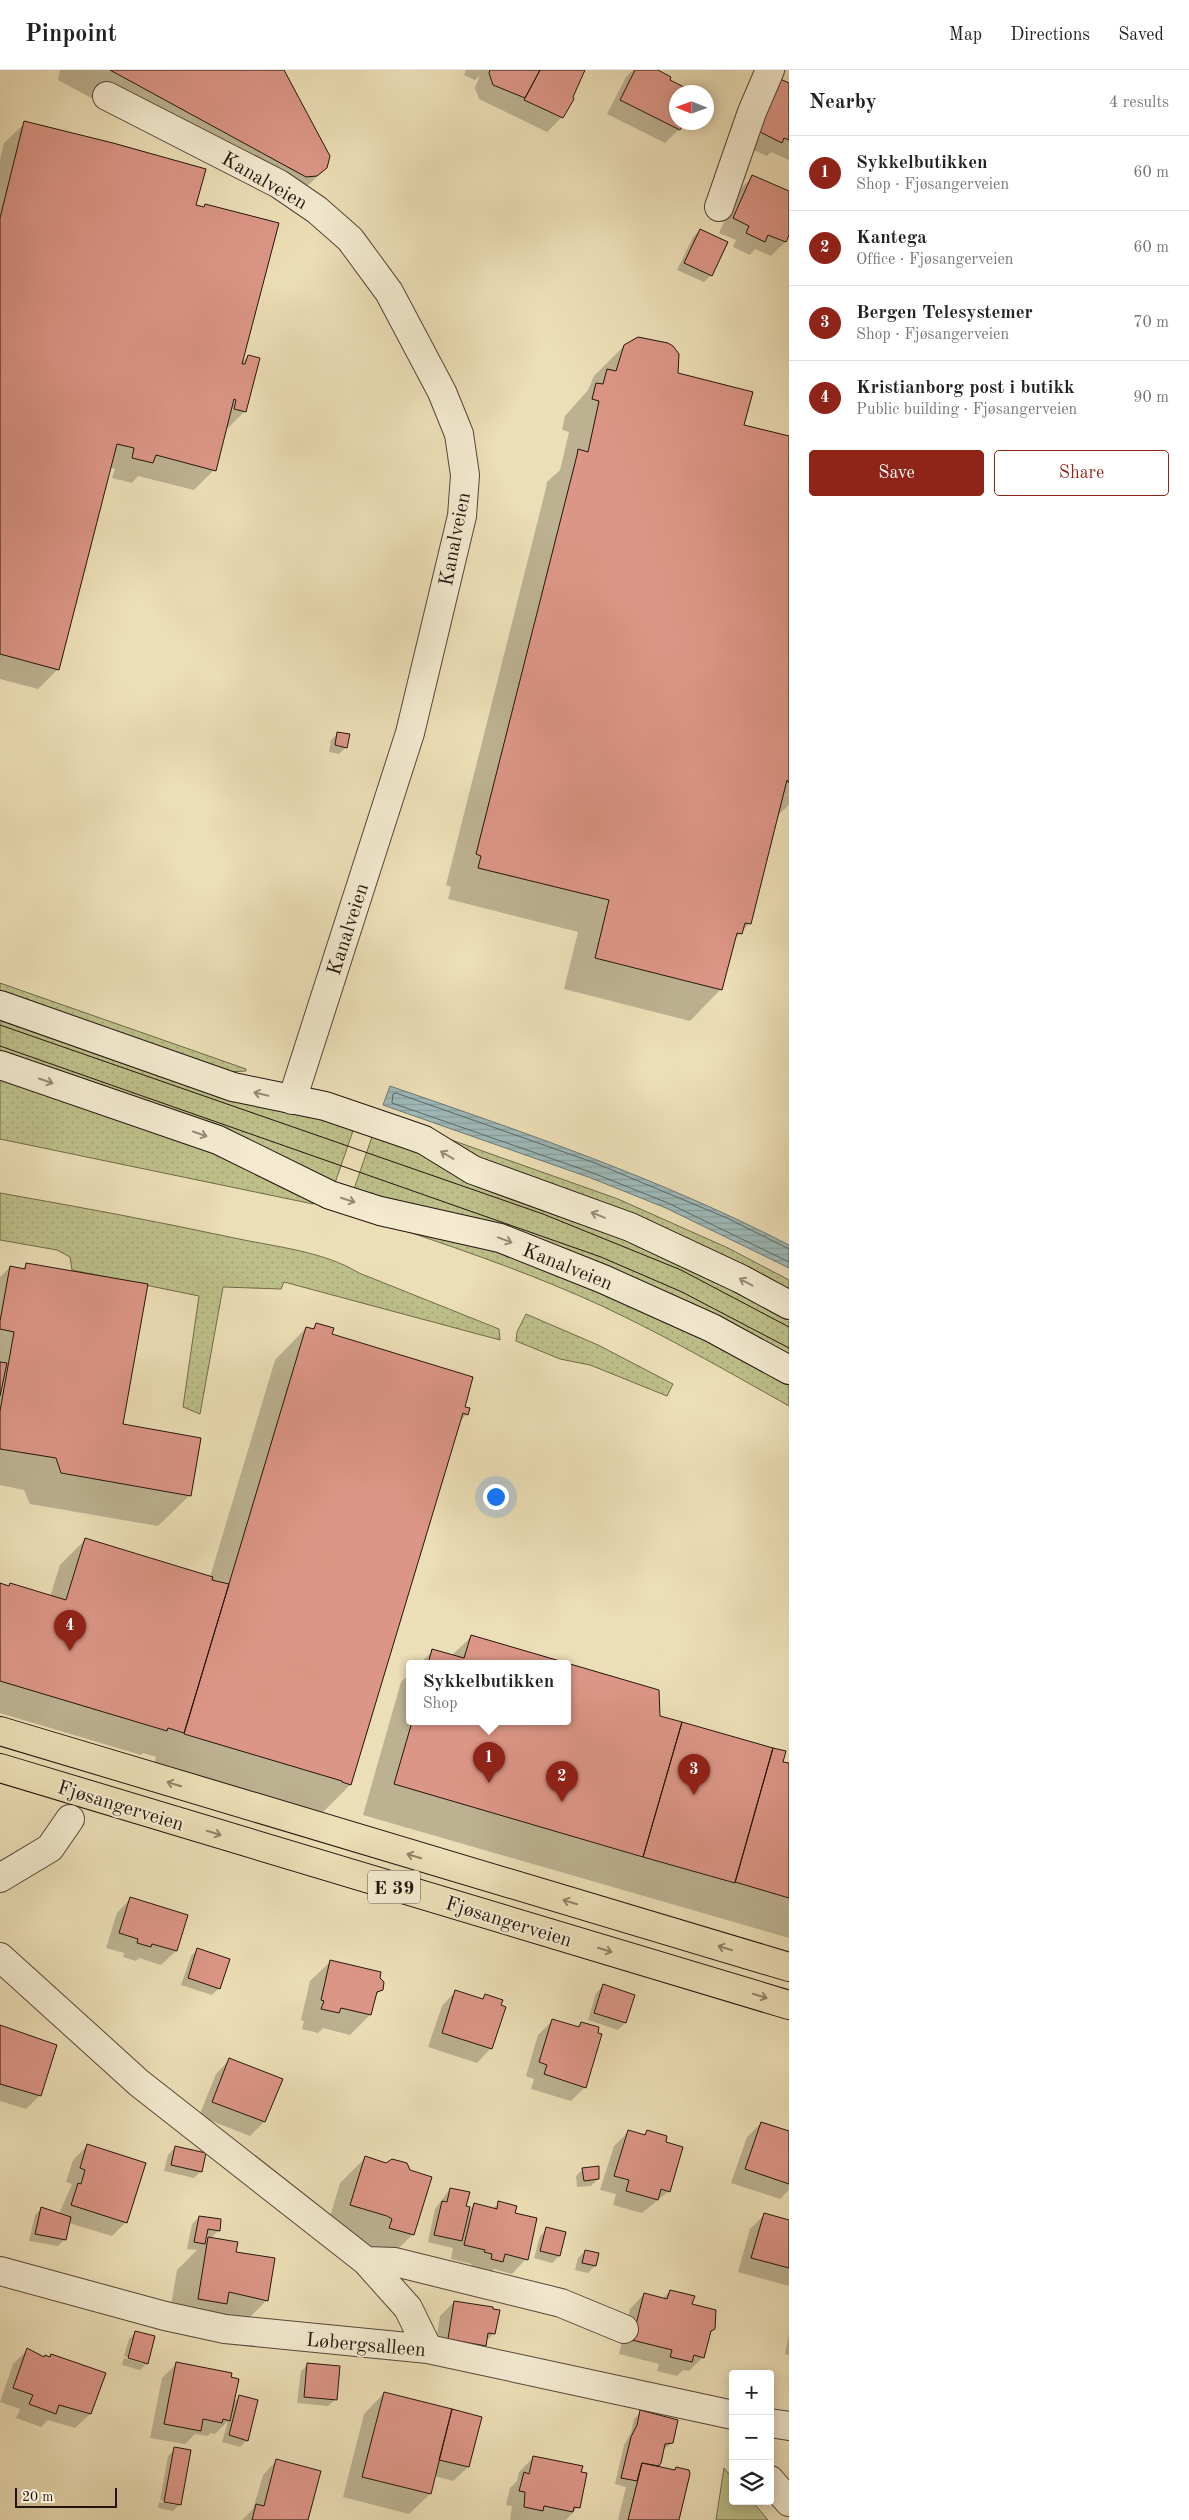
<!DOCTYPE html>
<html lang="en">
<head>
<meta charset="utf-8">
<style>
	:root { --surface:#fff; --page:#f6f6f6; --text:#222; --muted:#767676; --line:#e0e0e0; --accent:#8f2418 }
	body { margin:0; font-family:"Old Standard TT",serif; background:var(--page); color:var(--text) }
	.controls { position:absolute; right:15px; bottom:15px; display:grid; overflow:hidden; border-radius:5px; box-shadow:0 2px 12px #0003 }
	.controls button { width:45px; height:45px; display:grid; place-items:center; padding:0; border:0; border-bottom:1px solid var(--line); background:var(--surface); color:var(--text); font:25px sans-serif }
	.compass { position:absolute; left:669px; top:15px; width:45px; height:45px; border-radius:50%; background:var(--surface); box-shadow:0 2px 12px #0003; rotate:271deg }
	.scale { position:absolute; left:15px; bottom:12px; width:102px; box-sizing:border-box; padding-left:5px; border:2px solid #23140e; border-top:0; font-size:14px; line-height:18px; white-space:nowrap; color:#23140e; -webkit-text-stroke:4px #f3ead0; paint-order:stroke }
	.you { position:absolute; left:495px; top:1426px; width:18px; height:18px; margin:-12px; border:4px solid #fff; border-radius:50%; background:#1a73e8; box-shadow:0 0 0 8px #1a73e833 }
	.badge { display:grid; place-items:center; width:32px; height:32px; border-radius:50%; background:var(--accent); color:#fff; font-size:16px; font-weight:700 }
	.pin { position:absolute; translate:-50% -41px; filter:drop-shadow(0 1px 2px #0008) }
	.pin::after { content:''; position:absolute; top:26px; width:18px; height:15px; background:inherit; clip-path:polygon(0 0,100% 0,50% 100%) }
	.popup { position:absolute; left:406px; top:1590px; width:165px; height:65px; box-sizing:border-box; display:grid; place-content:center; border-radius:5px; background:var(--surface); filter:drop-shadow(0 1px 4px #0005); font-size:16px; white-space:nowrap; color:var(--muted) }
	.popup b { font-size:19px; color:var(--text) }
	.popup::after { content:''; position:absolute; left:50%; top:100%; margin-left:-10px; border:10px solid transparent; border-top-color:var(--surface) }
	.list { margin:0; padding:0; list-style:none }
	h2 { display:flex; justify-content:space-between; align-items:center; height:65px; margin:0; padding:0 20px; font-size:21px }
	h2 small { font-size:16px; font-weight:400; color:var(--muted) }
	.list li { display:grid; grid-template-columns:32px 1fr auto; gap:15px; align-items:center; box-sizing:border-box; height:75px; padding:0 20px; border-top:1px solid var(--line) }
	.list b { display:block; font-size:19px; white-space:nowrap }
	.list p { margin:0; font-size:16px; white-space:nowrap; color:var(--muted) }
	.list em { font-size:16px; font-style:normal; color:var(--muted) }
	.actions { display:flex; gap:10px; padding:15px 20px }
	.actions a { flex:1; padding:11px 0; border:1px solid var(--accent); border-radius:5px; text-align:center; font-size:18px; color:var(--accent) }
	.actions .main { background:var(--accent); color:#fff }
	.icon { flex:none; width:28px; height:28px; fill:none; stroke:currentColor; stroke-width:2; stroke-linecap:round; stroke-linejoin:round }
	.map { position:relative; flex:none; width:789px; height:2450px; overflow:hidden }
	header { display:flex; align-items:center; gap:30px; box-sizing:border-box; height:70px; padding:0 25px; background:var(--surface); border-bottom:1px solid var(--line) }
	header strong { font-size:24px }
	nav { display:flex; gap:28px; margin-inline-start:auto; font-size:18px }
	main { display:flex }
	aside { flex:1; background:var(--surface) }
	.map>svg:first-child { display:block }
</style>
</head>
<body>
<header>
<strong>Pinpoint</strong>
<nav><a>Map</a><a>Directions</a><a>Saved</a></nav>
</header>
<main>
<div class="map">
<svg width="789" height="2450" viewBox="0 0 789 2450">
	<defs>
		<pattern id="grass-dots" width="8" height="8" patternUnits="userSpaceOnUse" patternTransform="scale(1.25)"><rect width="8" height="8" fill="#bdc08a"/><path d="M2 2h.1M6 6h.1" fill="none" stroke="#a2a476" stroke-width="1.8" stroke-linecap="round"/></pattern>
		<pattern id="water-rules" width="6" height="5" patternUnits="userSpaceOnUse" patternTransform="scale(1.25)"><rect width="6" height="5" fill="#9db9b8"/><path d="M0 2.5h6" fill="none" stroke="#879e9d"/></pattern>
	</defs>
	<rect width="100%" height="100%" fill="#ecdeb6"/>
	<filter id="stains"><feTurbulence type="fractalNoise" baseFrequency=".004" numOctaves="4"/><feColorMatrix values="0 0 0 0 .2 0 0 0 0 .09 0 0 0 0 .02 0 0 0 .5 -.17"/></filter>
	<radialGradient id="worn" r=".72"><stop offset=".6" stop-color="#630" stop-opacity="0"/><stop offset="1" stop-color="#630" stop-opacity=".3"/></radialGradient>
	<!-- grass -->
	<path fill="url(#grass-dots)" stroke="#706a4c" d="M0 913 246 999V1001L227 1002 0 925Z
		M0 945 355 1055 334 1116 0 985Z
		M0 1005 195 1072 315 1127 313 1134 0 1069Z
		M412 1056 618 1129 728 1178 789 1210V1224L500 1100Z
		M374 1061 572 1145 789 1244V1289L353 1122Z
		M0 1123C80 1137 160 1152 239 1169 278 1177 325 1182 359 1203L499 1259 500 1270 284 1212 281 1219 223 1217 200 1344 183 1337 199 1226 72 1200 70 1187 57 1180 0 1170Z
		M403 1160 455 1165 565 1203 789 1310V1336C727 1301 666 1266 602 1236 537 1206 471 1183 403 1160Z
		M526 1244 598 1275 673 1314 667 1326 590 1295 560 1289 516 1271 517 1262Z"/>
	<!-- park -->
	<path fill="#bdc08a" stroke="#706a4c" d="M724 2398 733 2409V2431H752L768 2450H716Z"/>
	<!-- water -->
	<path fill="url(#water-rules)" stroke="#6c7774" d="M390 1016C526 1063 661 1109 789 1175V1198L666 1138 591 1108 383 1035Z"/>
	<!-- shadow -->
	<path fill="#0003" fill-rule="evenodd" d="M60 0H282L326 98 300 123 281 131 58 10Z
		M466 0H584L571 27 572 29 562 47 547 62 479 29 475 18 480 5 475 10 464 5Z
		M633 0H655L668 11 691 22H676V52L679 59 665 73 607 44 626 7Z
		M789 15V90L771 82 767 86 740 74Z
		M25 53 195 136 203 138 205 136 241 293 248 286 258 289 244 342 224 362 214 400 194 420 138 406 132 413 112 408 115 399 110 397 58 599 38 619 0 609V90L4 73Z
		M753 107 789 124V162L785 172 771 186 755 179 750 185 733 177 736 170 719 163 738 121Z
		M700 160 711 205 704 212 677 200 693 167Z
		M626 274 677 304 743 356 789 367V735L777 746 749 854 733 871 721 919 690 951 564 919 578 862 448 829 451 817 446 815 546 418 547 412 560 400 569 362 562 360 565 346 588 320 594 306Z
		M338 663 346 677 339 684 329 682 331 670Z
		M27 1195 122 1355 190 1425 158 1456 30 1434 24 1420 0 1415V1207L10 1197 22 1199Z
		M317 1254 330 1265 467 1344 458 1353 350 1715 319 1746 154 1695 156 1687 143 1683 141 1685 0 1643V1514L8 1517 10 1515 50 1527 60 1495 85 1470 210 1507 275 1290 306 1258 311 1260Z
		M471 1567 566 1594H419L433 1581 451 1586Z
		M568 1595 658 1621 659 1647 789 1695V1868L363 1745 401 1612 410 1603V1652H568Z
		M131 1828 187 1846 176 1881 161 1895 139 1888 136 1891 123 1887 124 1883 106 1878 117 1843Z
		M198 1879 219 1918 212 1925 181 1915 191 1886Z
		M331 1891 379 1909 381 1920 374 1927 370 1945 350 1965 323 1958 318 1963 302 1959 304 1951 301 1950 310 1911Z
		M603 1916 634 1925 625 1953 618 1960 588 1950 596 1923Z
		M456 1921 481 1930 485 1925 491 1978 477 1993 428 1977 442 1936Z
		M553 1950 577 1957 581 1953 585 2017 571 2031 531 2019 534 2009 526 2006 538 1965Z
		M0 1956 40 2025 26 2039 0 2031Z
		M230 1989 264 2052 250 2066 199 2046 216 2004Z
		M761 2053 789 2063V2120L780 2129 731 2113 747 2067Z
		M647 2061 664 2073 669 2121 642 2143 613 2135 616 2124 600 2120 614 2076 628 2062 643 2066Z
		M87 2076 126 2152 112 2166 69 2153 65 2169 58 2176 29 2171 35 2145 42 2138 59 2144 72 2114 66 2112 73 2090Z
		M175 2077 201 2101 194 2108 164 2101 168 2085Z
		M365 2088 430 2107 412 2165 387 2190 365 2183 368 2174 362 2171 326 2160 340 2113Z
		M583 2099 598 2109 591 2116 577 2117 576 2106Z
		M450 2119 467 2142 474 2135 492 2139 499 2133 514 2144 526 2189 512 2204 494 2199 488 2205 478 2203 479 2198 471 2196 472 2194 451 2189 453 2178 428 2172 435 2139Z
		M764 2145 789 2152V2216L738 2202 750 2159Z
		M199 2147 218 2161 210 2169 235 2183 267 2230 236 2261 167 2260 177 2200 197 2180 187 2179 192 2154ZM205 2166 210 2167 204 2173Z
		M547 2159 559 2186 552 2193 534 2188 540 2166Z
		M585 2181 595 2196 588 2203 575 2200 578 2188Z
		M670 2221 691 2235 714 2259 709 2264 703 2287 689 2301 683 2300 677 2306 657 2301 659 2294 619 2284 630 2239 644 2224 662 2229Z
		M454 2232 494 2263 470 2289 434 2283 440 2246Z
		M136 2262 147 2293 140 2300 122 2295 124 2288 144 2294V2291L124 2286 129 2269Z
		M789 2264V2285L785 2284Z
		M27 2280 44 2288 52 2285 104 2304 90 2344 75 2358 48 2350 41 2357 16 2348 20 2339 0 2332 13 2294Z
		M176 2294 233 2333 240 2326 247 2370 240 2377 222 2372 228 2351 215 2364 211 2363 207 2366 195 2364 185 2374 150 2368 162 2308Z
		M308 2294 336 2329 328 2336 297 2333 301 2301Z
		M384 2323 468 2397 453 2411 434 2406 430 2424 409 2444 343 2427 364 2344Z
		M641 2342 672 2373 663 2380 656 2397 674 2401 677 2398 678 2450H618L626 2417 615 2414 624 2375 631 2363 634 2349Z
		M175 2379 180 2434 173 2441 158 2438 159 2432 176 2435V2433L160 2430 168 2386Z
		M533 2388 578 2437 566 2450H510L512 2436 506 2435 510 2418 517 2411 519 2402Z
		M277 2390 306 2450H242L253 2439 263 2405Z"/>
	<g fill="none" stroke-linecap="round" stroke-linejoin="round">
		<!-- shore -->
		<path stroke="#606663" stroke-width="1" d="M789 1179 727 1148 595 1093 396 1023 393 1024 392 1033 593 1103 668 1133 789 1192"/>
	</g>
	<!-- building -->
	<path fill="#dc9687" stroke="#23140e" d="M110 0H284L330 86 327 98 317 106 306 107Z
		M490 0H540L525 28 493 15 489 3Z
		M540 0H585L573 27 574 29 563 48 524 30Z
		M635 0H658L671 7 670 10 694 22H676V52H684L680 60 620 30Z
		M776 7 789 13V70L784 68 782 73 754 59Z
		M24 51 113 73 206 99 196 135 204 137 205 134 279 153 242 294H245L248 285 260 288 246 342 234 339 236 330 234 329 216 401 156 385 153 393 132 388 134 378 117 374 59 600 0 584V148Z
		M752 105 789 121V165L786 172 768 165 765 172 746 163 749 156 733 148Z
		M700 159 728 172 712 206 684 193Z
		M638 267 668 273 673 276 679 284 678 303 753 322 744 355 789 366V713L787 710 751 854 745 853 742 864 737 863 722 920 595 888 609 830 478 798 481 786 476 784 577 385 578 379 588 382 599 331 592 329 596 313 603 314 607 299 616 301 624 275Z
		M337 662 350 664 347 678 335 675Z
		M26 1193 148 1214 123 1354 201 1368 191 1426 61 1403 56 1388 0 1379V1341L14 1262 0 1259V1251L10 1196 25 1199Z
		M316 1253 334 1258 332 1264 473 1307 465 1337 470 1338 468 1345 463 1343 351 1715 342 1712V1711L184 1664 306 1257 314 1259Z
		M0 1292 7 1293 0 1326Z
		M85 1468 213 1507 212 1510 229 1514 184 1663 168 1658 167 1661 0 1611V1513L9 1516 10 1513 66 1530Z
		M471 1565 659 1620 660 1646 682 1652 643 1787 394 1714 412 1652H568V1594H428L432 1579 464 1588Z
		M682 1652 773 1678 735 1813 643 1787Z
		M773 1678 786 1681 783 1692 789 1693V1828L735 1812Z
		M130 1827 188 1845 177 1881 152 1874 151 1877 137 1873 138 1869 119 1863Z
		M197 1878 230 1889 220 1919 188 1908Z
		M330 1890 381 1902 380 1908 384 1912 383 1920 377 1922 371 1945 341 1938 339 1943 321 1939 324 1931 321 1930Z
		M603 1914 635 1925 626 1953 594 1943Z
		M455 1920 483 1929 485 1924 503 1930 501 1935 506 1937 492 1979 442 1963Z
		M552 1949 579 1957 581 1952 599 1957 598 1963 602 1964 586 2018 544 2004 547 1995 539 1992Z
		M0 1955 57 1975 41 2026 0 2014Z
		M229 1988 283 2009 265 2052 212 2032Z
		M761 2052 789 2061V2114L745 2099Z
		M628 2060 645 2065 647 2060 667 2066 666 2072 683 2077 670 2122 661 2119 658 2130 626 2121 629 2110 614 2106Z
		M87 2074 146 2093 127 2153 71 2135 78 2113 81 2114 85 2100 80 2098Z
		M175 2076 206 2083 202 2102 171 2095Z
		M365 2086 386 2093 392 2089 407 2093 410 2100 432 2107 414 2165 389 2158 392 2149 387 2146 350 2135Z
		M599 2096V2109L584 2111 582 2098Z
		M450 2118 470 2122 466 2136 470 2137 462 2171 434 2165 442 2131 447 2132Z
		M498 2131 517 2136 515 2143 537 2148 528 2190 505 2184 503 2192 491 2189 492 2184 484 2182 485 2180 464 2175 474 2133 497 2139Z
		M41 2137 71 2147 66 2170 35 2164Z
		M764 2143 789 2150V2198L751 2188Z
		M199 2146 221 2149 220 2161 208 2159 205 2174 194 2172Z
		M546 2157 566 2162 560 2186 540 2181Z
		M208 2167 238 2172 236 2182 275 2188 268 2231 229 2222 227 2234 198 2229Z
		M585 2180 599 2183 596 2196 582 2193Z
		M670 2220 695 2226 692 2234 716 2240 715 2259 711 2261 704 2288 694 2285 692 2292 670 2287 672 2280 632 2270 644 2223 667 2229Z
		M454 2231 493 2237V2239L500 2240 495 2264 488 2263 486 2276 448 2269Z
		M135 2261 155 2266 148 2294 128 2288Z
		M27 2278 44 2287 45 2285 50 2287 51 2284 106 2303 91 2344 59 2335 56 2344 29 2334 33 2325 13 2318Z
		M176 2292 232 2303 231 2307 239 2309 230 2351 223 2349 222 2353 203 2349 201 2361 164 2354Z
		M307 2293 340 2296 337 2330 304 2327Z
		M384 2322 452 2339 431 2424 362 2407Z
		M239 2325 258 2330 248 2371 229 2365Z
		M452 2339 482 2347 469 2397 439 2390Z
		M640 2340 678 2350 673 2373 665 2374 661 2393 659 2396 642 2393 637 2411 621 2408 631 2367 637 2355Z
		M174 2377 191 2380 181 2435 164 2432Z
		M533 2386 583 2396 581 2402 587 2403 580 2438 574 2437 573 2442 544 2436 543 2441 524 2437 525 2422 519 2421 524 2402 529 2404Z
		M276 2389 321 2401 308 2450H252L256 2434 264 2436Z
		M642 2393 675 2400 676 2397 689 2400 690 2404 679 2450H628Z"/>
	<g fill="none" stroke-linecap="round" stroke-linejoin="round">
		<!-- minor casing -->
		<g stroke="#554638" stroke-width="30">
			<path id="minor" d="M107 26 279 114 317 140 350 169 389 222 442 322 459 364 465 405 462 446 410 663 292 1030
				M719 137 752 42 770 0
				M0 1808 50 1778 70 1749
				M0 1887 139 2013 366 2191 408 2238 428 2279
				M366 2191 395 2192 561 2233 624 2259
				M0 2201 165 2246 225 2259 428 2279 733 2345
				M770 2353 789 2356
				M770 2410 789 2432"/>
		</g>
		<!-- secondary casing -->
		<g stroke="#23140e" stroke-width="30">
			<path id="secondary" d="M0 935 233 1017 325 1036 404 1063 424 1070 473 1100 630 1157 741 1209 789 1235
				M0 995 218 1070 330 1125 380 1141 500 1168 603 1209 712 1258 789 1300"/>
		</g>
		<!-- trunk casing -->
		<g stroke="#23140e" stroke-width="30">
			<path id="trunk" d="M0 1661 789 1897
				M0 1698 789 1935"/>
		</g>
		<!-- minor -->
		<use href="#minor" stroke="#f3ead0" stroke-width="28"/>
		<!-- secondary -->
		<use href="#secondary" stroke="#f3ead0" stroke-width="28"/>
		<!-- trunk -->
		<use href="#trunk" stroke="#ecdeb6" stroke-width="28"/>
		<!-- tram -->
		<path stroke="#23140e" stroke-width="1" d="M0 955 543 1144 681 1200 789 1257
			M0 976 601 1187 682 1222 789 1278"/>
	</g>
	<!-- one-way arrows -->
	<defs><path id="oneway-shaft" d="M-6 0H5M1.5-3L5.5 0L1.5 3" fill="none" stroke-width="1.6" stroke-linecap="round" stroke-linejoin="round" transform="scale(1.25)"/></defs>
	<g stroke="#958a79">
		<use href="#oneway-shaft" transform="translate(46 1011) rotate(19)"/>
		<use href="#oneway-shaft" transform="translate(261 1024) rotate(-167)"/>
		<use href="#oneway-shaft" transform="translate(200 1064) rotate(19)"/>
		<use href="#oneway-shaft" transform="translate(447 1085) rotate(-149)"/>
		<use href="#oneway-shaft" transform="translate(348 1130) rotate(18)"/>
		<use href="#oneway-shaft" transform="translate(598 1145) rotate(-158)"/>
		<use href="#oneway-shaft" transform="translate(505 1170) rotate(21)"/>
		<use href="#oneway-shaft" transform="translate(746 1212) rotate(-152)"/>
	</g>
	<g stroke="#92836a">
		<use href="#oneway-shaft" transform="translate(174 1714) rotate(-163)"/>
		<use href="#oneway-shaft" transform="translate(214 1763) rotate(17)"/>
		<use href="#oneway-shaft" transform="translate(414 1786) rotate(-163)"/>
		<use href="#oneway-shaft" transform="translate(570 1832) rotate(-163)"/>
		<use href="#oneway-shaft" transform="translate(725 1878) rotate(-163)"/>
		<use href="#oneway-shaft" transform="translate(605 1880) rotate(17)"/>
		<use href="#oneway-shaft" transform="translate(760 1926) rotate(17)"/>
	</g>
	<g text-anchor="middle" stroke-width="4" stroke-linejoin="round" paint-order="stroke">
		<!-- shield labels -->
		<rect fill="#f3ead0" stroke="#615448" stroke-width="1" x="368" y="1800.5" width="52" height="33" rx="4"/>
		<g font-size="19" font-weight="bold" fill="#23140e">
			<text x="394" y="1824">E 39</text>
		</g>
		<!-- street labels -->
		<g font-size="20" fill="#23140e" stroke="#f3ead0">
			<text transform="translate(265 110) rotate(30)" y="7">Kanalveien</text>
			<text transform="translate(454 469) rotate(-79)" y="7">Kanalveien</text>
			<text transform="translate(347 859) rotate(-72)" y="7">Kanalveien</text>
			<text transform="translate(568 1196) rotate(22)" y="7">Kanalveien</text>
			<text transform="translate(121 1735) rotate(17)" y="7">Fjøsangerveien</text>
			<text transform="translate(509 1851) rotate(17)" y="7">Fjøsangerveien</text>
			<text transform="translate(366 2274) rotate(5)" y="7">Løbergsalleen</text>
		</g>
	</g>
	<rect width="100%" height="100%" filter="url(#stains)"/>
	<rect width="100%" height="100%" fill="url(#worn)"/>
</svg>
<div class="controls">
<button>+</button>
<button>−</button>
<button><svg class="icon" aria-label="layers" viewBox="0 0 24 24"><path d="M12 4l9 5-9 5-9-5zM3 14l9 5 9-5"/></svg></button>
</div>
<svg class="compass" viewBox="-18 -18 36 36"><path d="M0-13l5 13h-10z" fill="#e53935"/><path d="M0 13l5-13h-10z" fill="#767676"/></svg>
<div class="scale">20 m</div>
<div class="you"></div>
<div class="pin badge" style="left:489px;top:1713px">1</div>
<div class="popup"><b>Sykkelbutikken</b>Shop</div>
<div class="pin badge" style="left:562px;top:1732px">2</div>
<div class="pin badge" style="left:694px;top:1725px">3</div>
<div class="pin badge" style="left:70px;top:1581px">4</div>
</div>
<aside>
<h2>Nearby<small>4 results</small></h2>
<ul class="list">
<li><span class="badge">1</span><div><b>Sykkelbutikken</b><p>Shop · Fjøsangerveien</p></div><em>60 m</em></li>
<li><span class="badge">2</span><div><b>Kantega</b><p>Office · Fjøsangerveien</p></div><em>60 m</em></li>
<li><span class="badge">3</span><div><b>Bergen Telesystemer</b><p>Shop · Fjøsangerveien</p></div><em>70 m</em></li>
<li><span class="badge">4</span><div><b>Kristianborg post i butikk</b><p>Public building · Fjøsangerveien</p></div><em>90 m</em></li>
</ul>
<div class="actions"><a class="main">Save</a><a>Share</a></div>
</aside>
</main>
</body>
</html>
